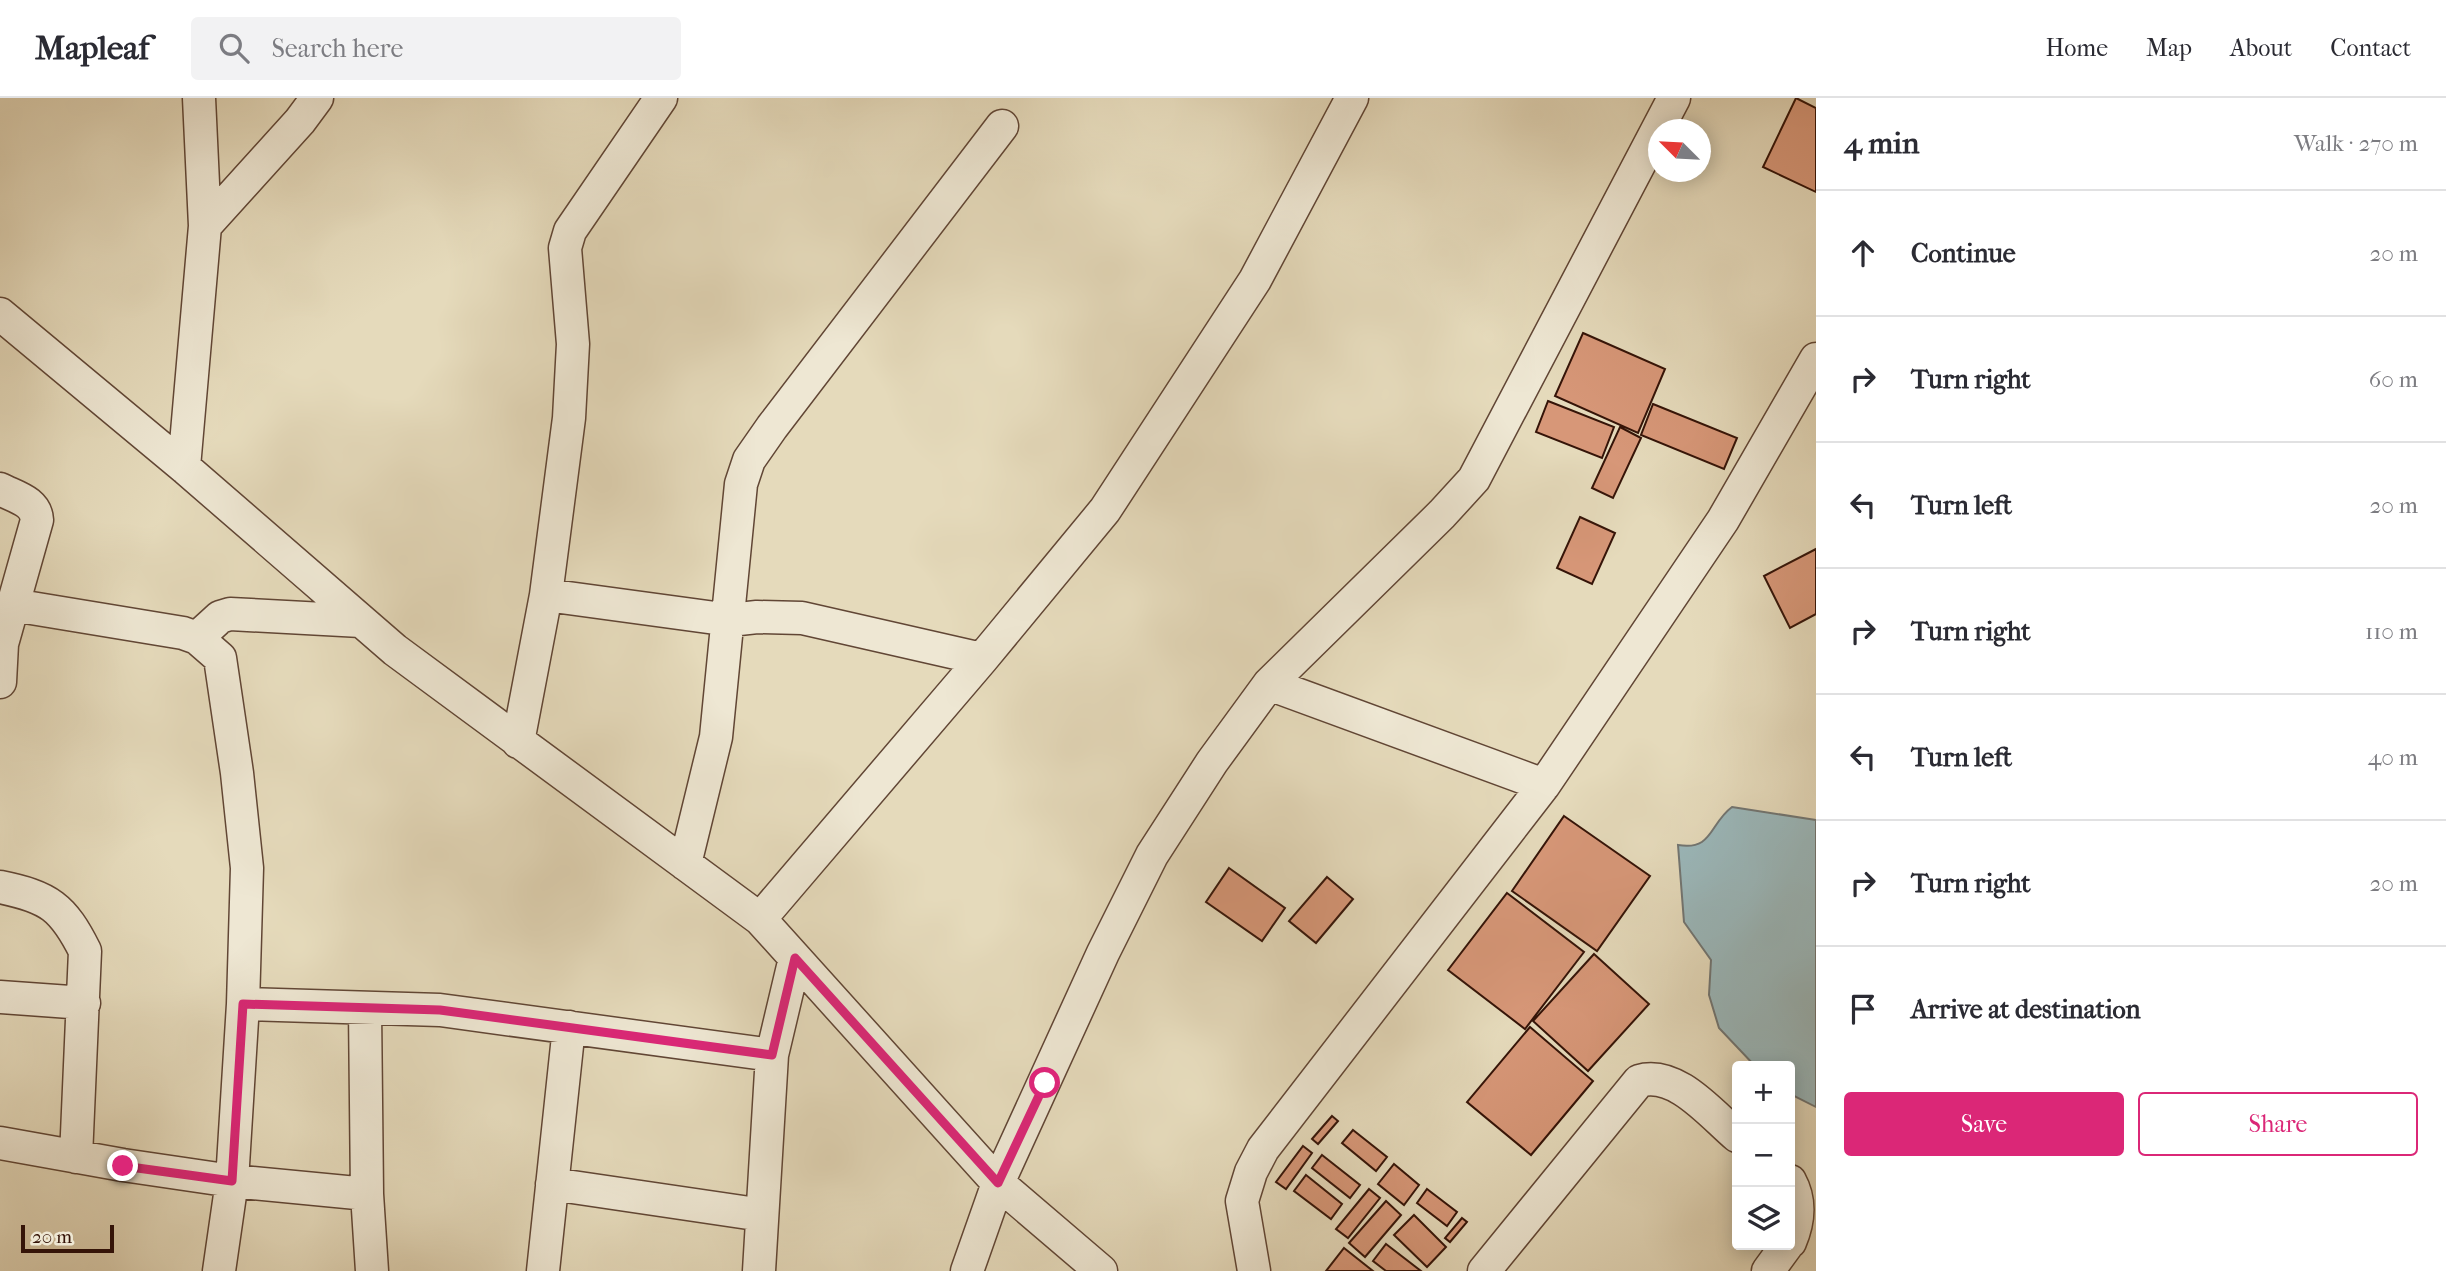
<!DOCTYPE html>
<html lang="en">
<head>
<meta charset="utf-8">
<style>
	:root { --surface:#fff; --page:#f2f2f3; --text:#2b2b33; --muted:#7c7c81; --line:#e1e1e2; --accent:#db2777 }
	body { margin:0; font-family:"IM FELL French Canon",serif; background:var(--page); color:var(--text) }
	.controls { position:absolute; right:21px; bottom:21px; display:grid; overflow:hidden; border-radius:7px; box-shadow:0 4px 18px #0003 }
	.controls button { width:63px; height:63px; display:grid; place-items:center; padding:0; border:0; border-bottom:2px solid var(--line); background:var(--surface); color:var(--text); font:35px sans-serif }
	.compass { position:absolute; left:1648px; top:21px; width:63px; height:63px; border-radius:50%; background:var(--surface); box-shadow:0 4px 18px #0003; rotate:294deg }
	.scale { position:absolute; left:21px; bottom:18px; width:93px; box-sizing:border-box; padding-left:7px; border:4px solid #351408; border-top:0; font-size:19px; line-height:24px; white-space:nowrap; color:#351408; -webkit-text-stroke:5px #eee7d3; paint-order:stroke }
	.stop { position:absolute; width:21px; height:21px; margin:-16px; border:5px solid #db2777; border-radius:50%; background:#fff }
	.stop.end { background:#db2777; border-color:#fff; box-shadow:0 2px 7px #0008 }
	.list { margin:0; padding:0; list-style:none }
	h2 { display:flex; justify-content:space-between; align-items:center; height:91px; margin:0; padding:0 28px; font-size:30px }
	h2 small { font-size:23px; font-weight:400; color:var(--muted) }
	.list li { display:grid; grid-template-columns:46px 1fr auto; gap:21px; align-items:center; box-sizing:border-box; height:126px; padding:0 28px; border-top:2px solid var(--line) }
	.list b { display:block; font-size:26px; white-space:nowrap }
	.list em { font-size:23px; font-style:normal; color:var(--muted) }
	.actions { display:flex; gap:14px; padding:21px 28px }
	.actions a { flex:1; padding:16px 0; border:2px solid var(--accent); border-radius:7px; text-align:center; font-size:24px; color:var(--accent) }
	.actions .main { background:var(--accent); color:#fff }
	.icon { flex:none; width:38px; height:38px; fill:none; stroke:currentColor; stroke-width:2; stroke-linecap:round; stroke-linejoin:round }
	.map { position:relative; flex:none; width:1816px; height:1173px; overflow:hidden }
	header { display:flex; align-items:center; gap:42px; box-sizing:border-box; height:98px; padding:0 35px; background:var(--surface); border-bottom:2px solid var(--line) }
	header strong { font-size:33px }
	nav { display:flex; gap:38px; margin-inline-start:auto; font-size:24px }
	.search { width:490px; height:63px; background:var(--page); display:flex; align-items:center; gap:18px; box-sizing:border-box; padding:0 24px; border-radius:7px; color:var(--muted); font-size:26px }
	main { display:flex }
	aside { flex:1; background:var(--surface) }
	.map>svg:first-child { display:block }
</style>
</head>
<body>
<header>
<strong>Mapleaf</strong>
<div class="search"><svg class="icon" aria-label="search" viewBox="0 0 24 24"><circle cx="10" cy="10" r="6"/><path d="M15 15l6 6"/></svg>Search here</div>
<nav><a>Home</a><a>Map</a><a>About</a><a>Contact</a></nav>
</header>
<main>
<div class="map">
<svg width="1816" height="1173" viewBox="0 0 1816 1173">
	<rect width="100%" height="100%" fill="#e5dabb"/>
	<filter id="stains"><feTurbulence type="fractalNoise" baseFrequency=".00286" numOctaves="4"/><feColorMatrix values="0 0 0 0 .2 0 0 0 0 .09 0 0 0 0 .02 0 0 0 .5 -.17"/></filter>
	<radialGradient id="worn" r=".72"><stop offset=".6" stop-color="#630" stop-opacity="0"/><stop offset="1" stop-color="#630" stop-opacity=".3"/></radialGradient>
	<!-- water -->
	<path fill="#9bb8bb" stroke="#727673" stroke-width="2" d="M1732 709 1816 722V1009L1790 996V968H1755L1719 930 1709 897 1711 862 1684 824 1678 747C1713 753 1709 726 1732 709Z"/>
	<!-- building -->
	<path fill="#d79778" stroke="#351408" stroke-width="2" d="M1796 0 1816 10V94L1763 69Z
		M1583 235 1665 271 1638 335 1555 298Z
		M1548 303 1614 329 1602 360 1536 334Z
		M1653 306 1737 340 1724 371 1641 337Z
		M1620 329 1641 340 1613 400 1592 390Z
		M1580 419 1615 435 1592 486 1557 470Z
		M1816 451V516L1790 530 1764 478Z
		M1564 718 1650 778 1597 853 1512 793Z
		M1229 770 1285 810 1262 843 1206 804Z
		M1327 779 1353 801 1316 845 1289 823Z
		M1507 795 1584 854 1525 931 1448 872Z
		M1594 856 1649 906 1588 973 1533 923Z
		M1530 929 1593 983 1531 1057 1467 1004Z
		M1332 1018 1338 1023 1318 1046 1312 1041Z
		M1353 1032 1387 1059 1376 1073 1342 1045Z
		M1303 1048 1312 1055 1286 1091 1276 1084Z
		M1322 1057 1360 1087 1350 1100 1312 1070Z
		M1394 1066 1419 1087 1404 1107 1378 1086Z
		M1306 1077 1342 1106 1331 1121 1294 1093Z
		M1369 1091 1380 1100 1348 1140 1336 1131Z
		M1427 1091 1457 1114 1447 1128 1417 1105Z
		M1386 1103 1401 1117 1365 1159 1349 1145Z
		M1414 1117 1446 1149 1427 1169 1394 1137Z
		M1462 1120 1467 1124 1450 1144 1445 1140Z
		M1386 1146 1421 1173H1386L1373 1163Z
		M1344 1150 1373 1173H1326Z"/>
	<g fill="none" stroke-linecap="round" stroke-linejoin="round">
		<!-- minor casing -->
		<g stroke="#614635" stroke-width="35">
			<path id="minor" d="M199 0 205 128
				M0 216 184 369 395 552 760 821 998 1085 1101 1173
				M184 369 205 128 300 23 317 0
				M0 391C15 399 36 403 37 422L2 546 0 584
				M546 497 730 522 757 519 802 520 982 561
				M13 507 183 535 197 540 220 560 237 675 247 770 243 906 232 1083 219 1173
				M197 540 220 519 230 516 361 523
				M1269 586 1544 687
				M518 644 546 497 569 320 573 246 565 150 570 133 661 0
				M685 766 716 639 741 386 749 362 772 329 1002 28
				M0 789C49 799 63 809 85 853L76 1059
				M760 821 982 561 1105 412 1255 182 1352 0
				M0 899 84 905
				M243 906 440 912 772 957
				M365 911 367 1096 372 1173
				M0 1045 123 1067 232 1083 367 1096
				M1790 1083C1801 1103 1799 1123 1790 1144
				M552 1086 762 1117
				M543 1173 569 929
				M759 1173 772 957 795 860
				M967 1173 998 1085 1103 855 1152 757 1212 664 1269 586 1442 416 1474 381 1674 0
				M1254 1173 1242 1103 1251 1074 1263 1051 1544 687 1723 422 1816 261
				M1484 1173 1639 983C1676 972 1711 1016 1737 1038
				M1768 1173 1787 1147"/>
		</g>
		<!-- minor -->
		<use href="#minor" stroke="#eee7d3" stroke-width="32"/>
	</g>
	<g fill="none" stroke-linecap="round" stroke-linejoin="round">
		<!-- route -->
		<path stroke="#db2777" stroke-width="9" d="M123 1068 232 1083 243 906 440 912 772 957 795 860 998 1085 1045 985"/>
	</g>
	<rect width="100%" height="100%" filter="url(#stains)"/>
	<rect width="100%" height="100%" fill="url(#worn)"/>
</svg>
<div class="controls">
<button>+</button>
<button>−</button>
<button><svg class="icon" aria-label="layers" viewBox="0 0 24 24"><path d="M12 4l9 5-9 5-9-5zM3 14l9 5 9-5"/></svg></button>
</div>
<svg class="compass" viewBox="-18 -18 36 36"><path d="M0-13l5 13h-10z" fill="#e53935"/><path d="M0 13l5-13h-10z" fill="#7c7c81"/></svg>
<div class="scale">20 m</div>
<div class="stop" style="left:1045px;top:985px"></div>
<div class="stop end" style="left:123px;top:1068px"></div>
</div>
<aside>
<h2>4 min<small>Walk · 270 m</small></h2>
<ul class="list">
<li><svg class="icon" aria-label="ahead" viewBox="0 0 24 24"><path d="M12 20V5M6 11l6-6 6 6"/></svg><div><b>Continue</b></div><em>20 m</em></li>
<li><svg class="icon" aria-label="right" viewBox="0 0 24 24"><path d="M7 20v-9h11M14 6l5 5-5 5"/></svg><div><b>Turn right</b></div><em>60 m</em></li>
<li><svg class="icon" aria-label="left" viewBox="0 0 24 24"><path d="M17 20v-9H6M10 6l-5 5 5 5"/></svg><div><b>Turn left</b></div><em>20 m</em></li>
<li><svg class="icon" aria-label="right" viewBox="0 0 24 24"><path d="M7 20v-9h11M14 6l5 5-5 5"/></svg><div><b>Turn right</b></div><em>110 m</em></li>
<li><svg class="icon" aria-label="left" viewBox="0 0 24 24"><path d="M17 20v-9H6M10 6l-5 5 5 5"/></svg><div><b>Turn left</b></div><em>40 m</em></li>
<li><svg class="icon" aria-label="right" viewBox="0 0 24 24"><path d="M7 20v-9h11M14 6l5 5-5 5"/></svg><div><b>Turn right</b></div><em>20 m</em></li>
<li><svg class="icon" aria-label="arrive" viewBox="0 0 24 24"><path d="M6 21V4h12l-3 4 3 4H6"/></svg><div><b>Arrive at destination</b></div></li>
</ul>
<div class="actions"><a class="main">Save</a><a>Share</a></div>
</aside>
</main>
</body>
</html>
